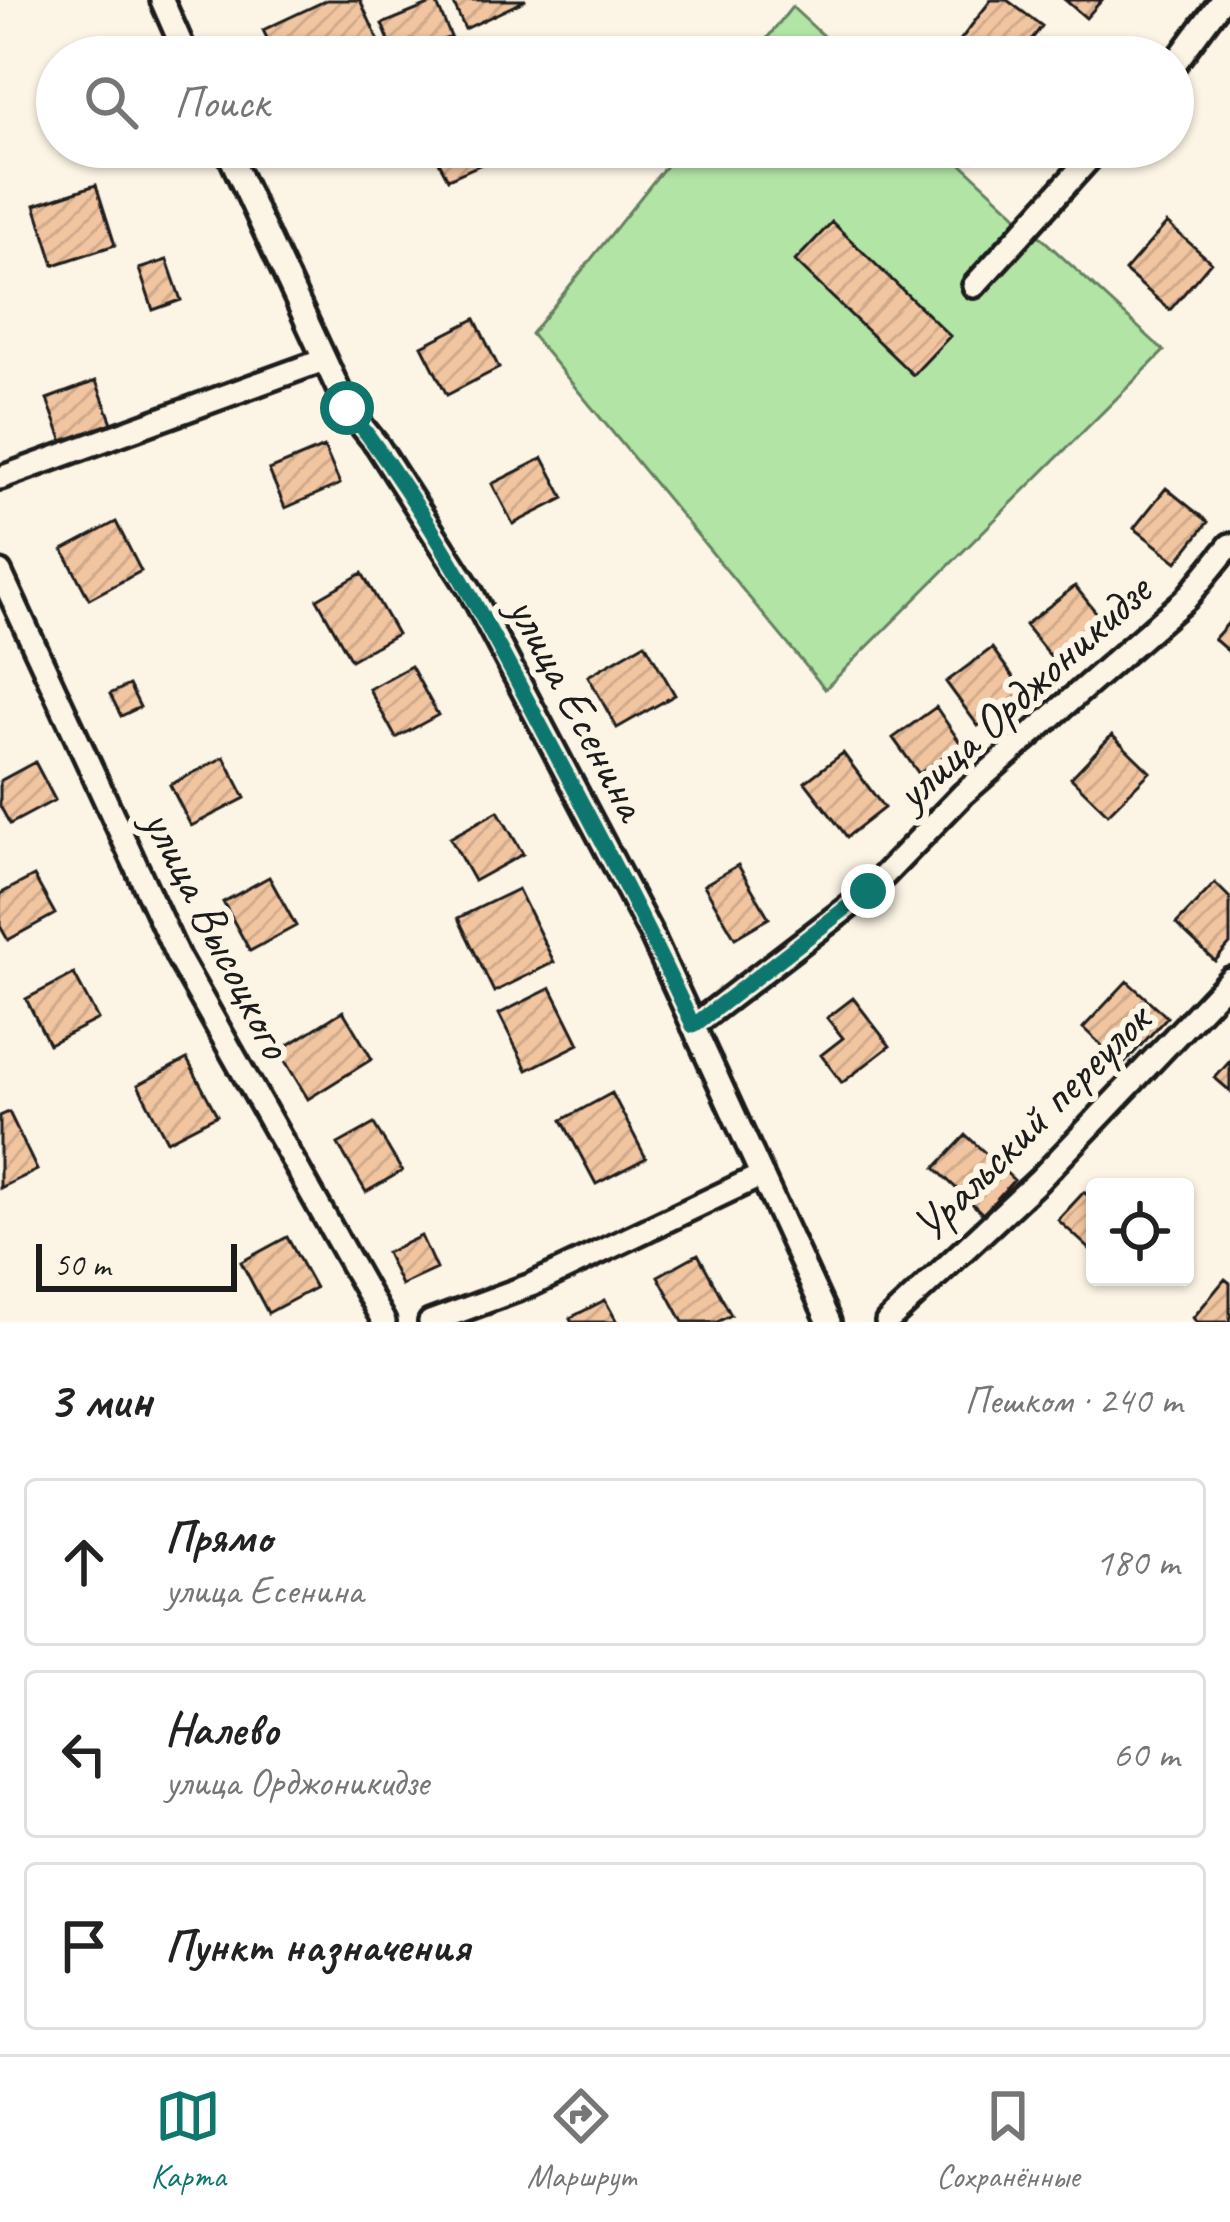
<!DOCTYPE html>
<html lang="ru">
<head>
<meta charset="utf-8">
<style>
	:root { --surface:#fff; --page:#f6f6f6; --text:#222; --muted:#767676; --line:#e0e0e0; --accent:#0f766e }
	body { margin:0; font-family:Caveat,sans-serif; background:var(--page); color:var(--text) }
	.controls { position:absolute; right:36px; bottom:36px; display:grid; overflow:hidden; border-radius:12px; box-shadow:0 3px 9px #0004 }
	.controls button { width:108px; height:108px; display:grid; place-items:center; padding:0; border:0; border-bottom:3px solid var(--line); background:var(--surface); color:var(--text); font:60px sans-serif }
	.scale { position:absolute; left:36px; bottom:30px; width:201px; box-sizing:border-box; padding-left:12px; border:6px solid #1c1c1c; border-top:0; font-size:33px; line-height:42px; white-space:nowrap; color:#1c1c1c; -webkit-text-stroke:9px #fcf5e5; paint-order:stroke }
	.stop { position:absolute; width:36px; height:36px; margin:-27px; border:9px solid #0f766e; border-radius:50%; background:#fff }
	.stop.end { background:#0f766e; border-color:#fff; box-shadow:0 3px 12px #0008 }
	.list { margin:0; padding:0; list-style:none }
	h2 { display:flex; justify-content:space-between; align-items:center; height:156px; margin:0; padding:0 48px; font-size:51px }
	h2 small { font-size:39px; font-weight:400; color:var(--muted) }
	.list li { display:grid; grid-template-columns:78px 1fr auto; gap:36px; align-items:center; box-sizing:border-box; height:168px; margin:0 24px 24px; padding:0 24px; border:3px solid var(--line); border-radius:12px }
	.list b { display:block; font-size:45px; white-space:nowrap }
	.list p { margin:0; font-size:39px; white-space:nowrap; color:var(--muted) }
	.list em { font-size:39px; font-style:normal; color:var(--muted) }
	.icon { flex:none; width:66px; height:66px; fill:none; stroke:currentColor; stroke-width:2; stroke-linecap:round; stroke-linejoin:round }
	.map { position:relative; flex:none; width:1230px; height:1322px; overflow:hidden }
	.search { position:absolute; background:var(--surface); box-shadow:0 3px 9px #0004; left:36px; right:36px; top:36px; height:132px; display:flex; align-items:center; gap:30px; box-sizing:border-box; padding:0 42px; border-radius:66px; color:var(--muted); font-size:45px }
	.sheet { height:732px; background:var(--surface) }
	nav { display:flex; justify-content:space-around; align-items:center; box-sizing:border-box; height:168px; border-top:3px solid var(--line); background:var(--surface); font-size:33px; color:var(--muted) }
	nav a { display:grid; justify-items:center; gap:6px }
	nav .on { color:var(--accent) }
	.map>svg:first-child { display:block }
</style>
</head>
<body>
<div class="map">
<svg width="1230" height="1322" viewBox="0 0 1230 1322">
	<defs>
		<pattern id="building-hatch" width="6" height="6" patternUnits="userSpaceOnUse" patternTransform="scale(3)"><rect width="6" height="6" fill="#f2c5a1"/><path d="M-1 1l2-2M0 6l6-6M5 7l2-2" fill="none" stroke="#cfa98a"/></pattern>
	</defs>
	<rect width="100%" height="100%" fill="#fcf5e5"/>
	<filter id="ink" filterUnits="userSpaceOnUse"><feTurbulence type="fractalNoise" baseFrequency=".00833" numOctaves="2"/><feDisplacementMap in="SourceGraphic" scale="24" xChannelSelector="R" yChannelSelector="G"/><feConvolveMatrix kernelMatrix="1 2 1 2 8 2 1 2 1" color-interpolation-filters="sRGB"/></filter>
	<g filter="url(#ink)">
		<!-- park -->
		<path fill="#b1e4a5" stroke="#668060" stroke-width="3" d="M792 7 846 57H752Z
			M681 147H943L1164 351 825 689 531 334Z"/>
		<!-- building -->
		<path fill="url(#building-hatch)" stroke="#1c1c1c" stroke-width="3" d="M327 0H360L386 57H276L263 30Z
			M452 0H526L465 29Z
			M991 0H1007L1042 26 1018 57H969L955 47Z
			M1065 0H1102L1086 18Z
			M436 2 451 37 396 57 382 24Z
			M431 147H479L486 162 448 179Z
			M96 185 115 245 54 265 35 205Z
			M832 222 950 336 913 375 795 261Z
			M1167 223 1211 262 1170 310 1125 271Z
			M167 260 181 300 153 310 139 269Z
			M475 319 499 368 447 395 422 346Z
			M96 381 112 423 63 442 47 399Z
			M324 447 340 484 285 508 269 470Z
			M543 458 564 498 513 524 492 484Z
			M1166 488 1208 522 1177 562 1134 528Z
			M116 522 141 571 89 599 63 550Z
			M362 573 397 634 351 660 317 599Z
			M1075 586 1107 626 1057 665 1025 625Z
			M1230 621V653L1214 639Z
			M645 643 675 695 617 728 588 676Z
			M992 648 1024 692 978 726 946 682Z
			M411 666 438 715 396 738 369 689Z
			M129 685 140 707 121 716 110 694Z
			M936 707 961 744 919 774 893 738Z
			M1112 735 1150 772 1108 814 1071 778Z
			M843 753 884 808 847 837 805 782Z
			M224 757 245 798 191 826 170 785Z
			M35 762 55 800 10 824 0 806V781Z
			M498 811 523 854 474 881 450 838Z
			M738 865 769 918 735 938 704 885Z
			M34 876 55 914 8 940 0 926V894Z
			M269 877 296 926 250 951 223 902Z
			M1215 883 1230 898V944L1215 961 1176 924Z
			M518 889 554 962 494 992 458 918Z
			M74 974 98 1019 49 1044 26 999Z
			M1127 981 1167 1017 1123 1065 1083 1028Z
			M551 988 579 1044 527 1070 499 1014Z
			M853 998 890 1046 842 1083 821 1055 843 1038 827 1018Z
			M343 1011 372 1059 308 1099 279 1051Z
			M187 1059 217 1115 167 1141 138 1085Z
			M1230 1061V1091L1215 1078Z
			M612 1093 646 1158 596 1184 562 1120Z
			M9 1112 37 1170 0 1188V1116Z
			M374 1124 402 1171 366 1192 338 1144Z
			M966 1135 1014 1180 983 1214 935 1168Z
			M1084 1192 1095 1203 1093 1252 1058 1220Z
			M421 1236 436 1269 401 1285 386 1253Z
			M287 1237 315 1288 268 1313 241 1262Z
			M698 1254 731 1315 717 1322H683L658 1276Z
			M1225 1279 1230 1283V1322H1197L1193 1318Z
			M605 1300 617 1322H572L570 1318Z"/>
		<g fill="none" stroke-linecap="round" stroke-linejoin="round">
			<!-- street casing -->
			<g stroke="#1c1c1c" stroke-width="30">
				<path id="street" d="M162 0 187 57
					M1173 66 1222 0
					M226 147 347 408 377 445 470 590 652 936 829 1322
					M974 286 1100 147
					M0 478 324 360
					M0 572 178 957 384 1322
					M693 1026 869 891 963 794 1186 599 1230 545
					M430 1322 531 1285 762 1175
					M887 1322 1039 1180 1230 979"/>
			</g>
			<!-- street -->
			<use href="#street" stroke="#fcf5e5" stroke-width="21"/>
		</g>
	</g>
	<g fill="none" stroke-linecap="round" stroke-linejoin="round" filter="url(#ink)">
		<!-- route -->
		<path stroke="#0f766e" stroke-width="15" d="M347 408C426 507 484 618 543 730 595 828 647 925 693 1026L868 891"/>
	</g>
	<g text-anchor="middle" stroke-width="12" stroke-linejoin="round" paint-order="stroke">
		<!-- street labels -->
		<g font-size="48" fill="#1c1c1c" stroke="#fcf5e5">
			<text transform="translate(1022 691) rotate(-42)" y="17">улица Орджоникидзе</text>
			<text transform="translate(579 707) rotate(62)" y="17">улица Есенина</text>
			<text transform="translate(219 933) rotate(63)" y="17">улица Высоцкого</text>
			<text transform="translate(1030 1122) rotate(-45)" y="17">Уральский переулок</text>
		</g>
	</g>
</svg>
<div class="controls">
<button><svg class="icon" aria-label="locate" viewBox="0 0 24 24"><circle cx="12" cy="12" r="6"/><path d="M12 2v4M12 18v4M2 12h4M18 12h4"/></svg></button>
</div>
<div class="scale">50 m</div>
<div class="stop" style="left:347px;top:408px"></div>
<div class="stop end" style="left:868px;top:891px"></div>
<div class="search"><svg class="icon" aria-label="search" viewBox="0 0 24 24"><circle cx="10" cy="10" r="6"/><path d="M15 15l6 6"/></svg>Поиск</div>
</div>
<section class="sheet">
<h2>3 мин<small>Пешком · 240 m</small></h2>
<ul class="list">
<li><svg class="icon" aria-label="ahead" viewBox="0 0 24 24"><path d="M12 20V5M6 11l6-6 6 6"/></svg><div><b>Прямо</b><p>улица Есенина</p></div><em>180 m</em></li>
<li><svg class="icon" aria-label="left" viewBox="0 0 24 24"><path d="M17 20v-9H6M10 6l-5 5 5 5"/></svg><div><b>Налево</b><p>улица Орджоникидзе</p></div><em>60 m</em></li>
<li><svg class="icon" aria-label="arrive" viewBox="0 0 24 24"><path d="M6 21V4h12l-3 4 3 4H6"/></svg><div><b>Пункт назначения</b></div></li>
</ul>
</section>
<nav>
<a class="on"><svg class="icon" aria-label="map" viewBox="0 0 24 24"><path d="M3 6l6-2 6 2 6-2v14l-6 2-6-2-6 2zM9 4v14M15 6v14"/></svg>Карта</a>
<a><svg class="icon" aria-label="directions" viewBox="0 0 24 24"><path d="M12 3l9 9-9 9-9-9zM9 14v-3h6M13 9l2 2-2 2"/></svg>Маршрут</a>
<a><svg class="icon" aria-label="saved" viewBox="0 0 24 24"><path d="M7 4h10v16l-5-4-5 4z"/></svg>Сохранённые</a>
</nav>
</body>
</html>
